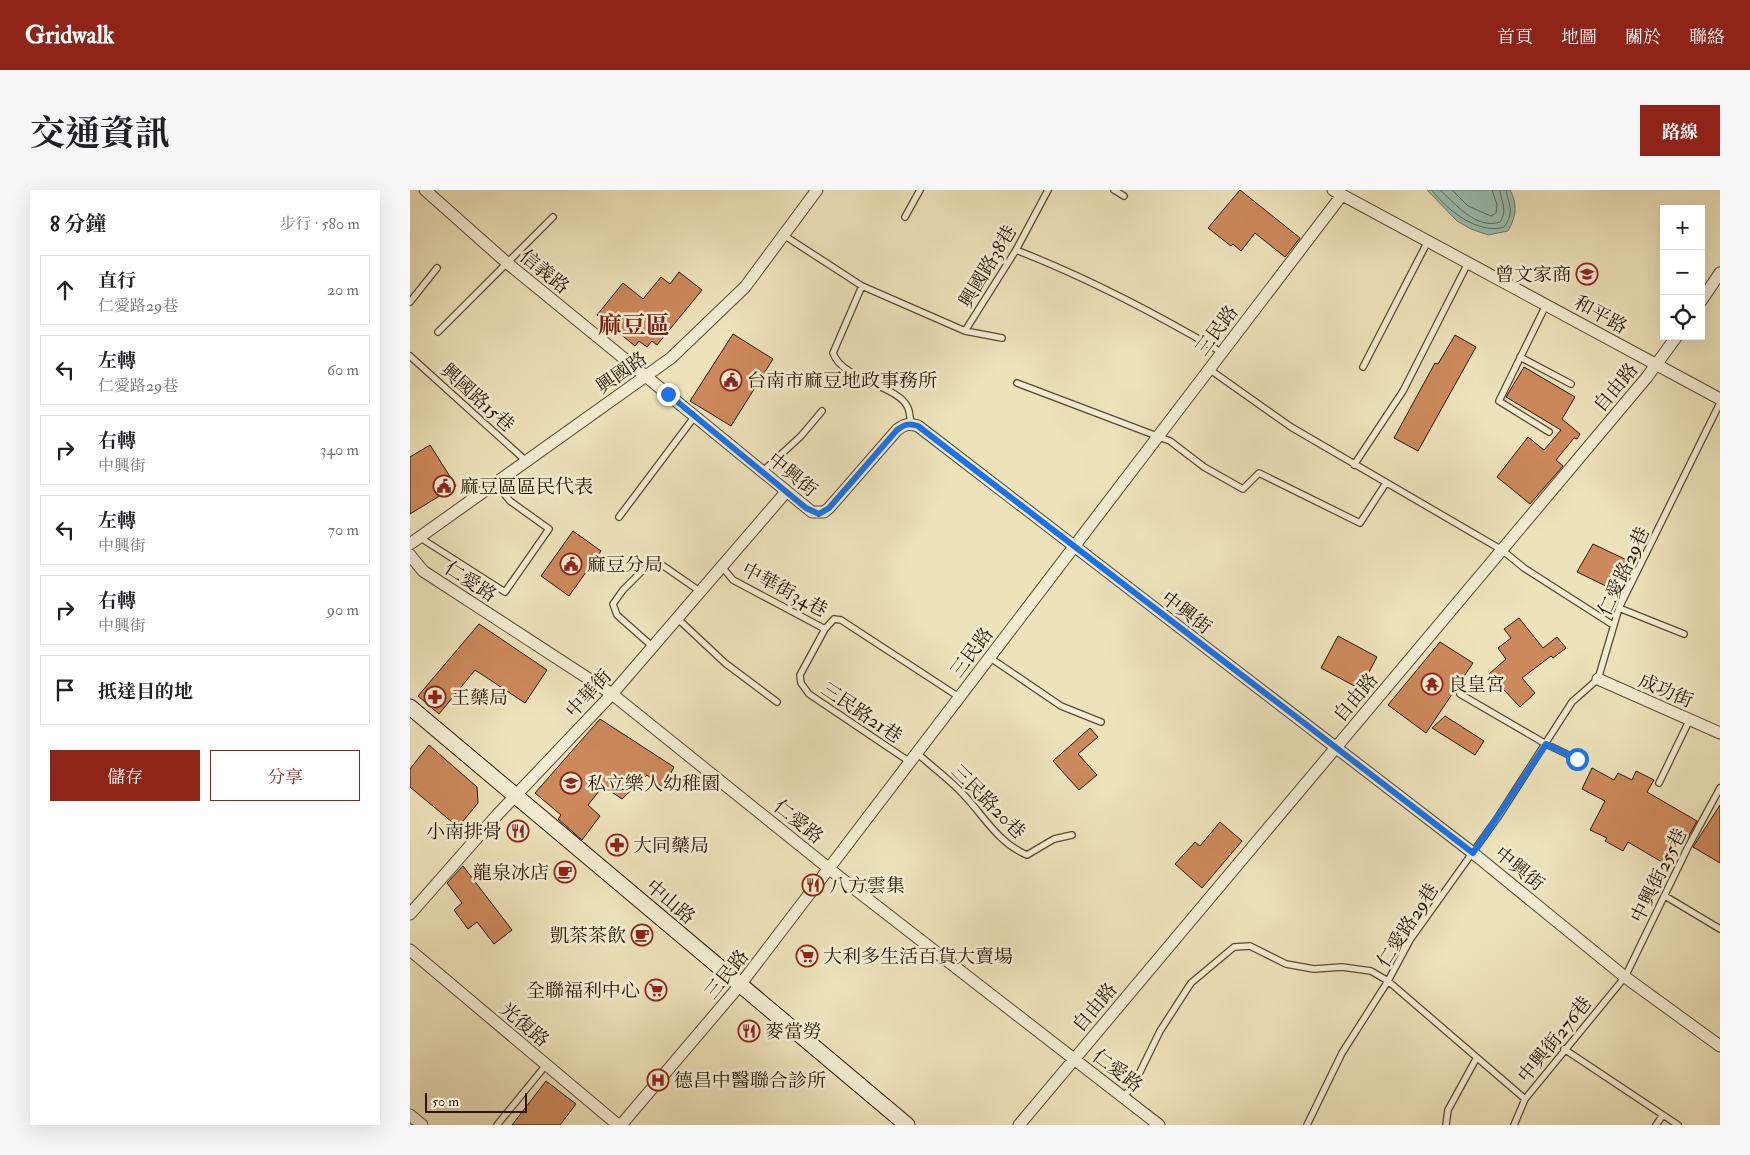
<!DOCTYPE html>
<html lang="zh-TW">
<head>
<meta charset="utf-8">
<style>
	:root { --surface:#fff; --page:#f6f6f6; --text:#202124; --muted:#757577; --line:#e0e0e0; --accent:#8f2418 }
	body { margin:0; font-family:"IM FELL Double Pica","Noto Serif TC",serif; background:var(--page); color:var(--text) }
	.controls { position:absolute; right:15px; top:15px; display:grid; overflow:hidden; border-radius:0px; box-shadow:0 5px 20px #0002 }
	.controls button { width:45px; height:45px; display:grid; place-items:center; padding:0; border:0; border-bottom:1px solid var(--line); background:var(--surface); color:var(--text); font:25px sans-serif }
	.scale { position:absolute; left:15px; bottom:12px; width:102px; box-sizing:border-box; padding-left:5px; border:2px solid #281601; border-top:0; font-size:14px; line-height:18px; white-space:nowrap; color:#281601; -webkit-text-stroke:4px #f3ecd2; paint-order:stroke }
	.stop { position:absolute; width:15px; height:15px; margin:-11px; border:4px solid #1a73e8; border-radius:50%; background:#fff }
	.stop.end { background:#1a73e8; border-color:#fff; box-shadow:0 1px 5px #0008 }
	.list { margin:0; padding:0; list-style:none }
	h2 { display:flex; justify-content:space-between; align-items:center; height:65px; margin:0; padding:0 20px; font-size:21px }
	h2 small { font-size:16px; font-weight:400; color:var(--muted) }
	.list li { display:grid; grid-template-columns:32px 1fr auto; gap:15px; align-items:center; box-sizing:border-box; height:70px; margin:0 10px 10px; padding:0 10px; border:1px solid var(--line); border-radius:0px }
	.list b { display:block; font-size:19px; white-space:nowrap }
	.list p { margin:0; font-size:16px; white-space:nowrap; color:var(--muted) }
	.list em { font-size:16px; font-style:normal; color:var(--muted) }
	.actions { display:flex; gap:10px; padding:15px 20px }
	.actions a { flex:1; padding:11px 0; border:1px solid var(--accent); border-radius:0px; text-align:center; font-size:18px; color:var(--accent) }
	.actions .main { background:var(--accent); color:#fff }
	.icon { flex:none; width:28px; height:28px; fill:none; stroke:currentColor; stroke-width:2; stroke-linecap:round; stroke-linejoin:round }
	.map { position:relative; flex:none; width:1310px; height:935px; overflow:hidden; border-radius:0px }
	header { display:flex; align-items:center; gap:30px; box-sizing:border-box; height:70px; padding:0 25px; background:var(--accent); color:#fff }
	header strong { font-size:24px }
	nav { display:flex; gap:28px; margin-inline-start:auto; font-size:18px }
	.intro { display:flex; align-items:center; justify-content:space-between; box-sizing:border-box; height:120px; padding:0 30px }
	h1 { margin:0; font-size:35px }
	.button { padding:12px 22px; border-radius:0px; background:var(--accent); color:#fff; font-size:18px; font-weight:700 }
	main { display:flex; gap:30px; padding:0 30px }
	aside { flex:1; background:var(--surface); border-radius:0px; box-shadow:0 5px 20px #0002 }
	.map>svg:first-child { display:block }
</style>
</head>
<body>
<header>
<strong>Gridwalk</strong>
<nav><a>首頁</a><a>地圖</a><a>關於</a><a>聯絡</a></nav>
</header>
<div class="intro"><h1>交通資訊</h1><a class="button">路線</a></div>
<main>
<aside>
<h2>8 分鐘<small>步行 · 580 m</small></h2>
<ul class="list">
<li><svg class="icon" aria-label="ahead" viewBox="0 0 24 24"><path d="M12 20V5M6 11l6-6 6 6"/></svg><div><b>直行</b><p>仁愛路29巷</p></div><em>20 m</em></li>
<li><svg class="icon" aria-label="left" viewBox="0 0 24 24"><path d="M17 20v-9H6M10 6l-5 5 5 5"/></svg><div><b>左轉</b><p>仁愛路29巷</p></div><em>60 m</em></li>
<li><svg class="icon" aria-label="right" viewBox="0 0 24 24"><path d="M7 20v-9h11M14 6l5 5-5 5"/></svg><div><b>右轉</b><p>中興街</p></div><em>340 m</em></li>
<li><svg class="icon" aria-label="left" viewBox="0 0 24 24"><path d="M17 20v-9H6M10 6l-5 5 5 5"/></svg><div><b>左轉</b><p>中興街</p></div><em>70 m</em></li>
<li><svg class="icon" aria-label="right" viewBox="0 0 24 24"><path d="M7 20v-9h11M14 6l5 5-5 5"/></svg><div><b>右轉</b><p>中興街</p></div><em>90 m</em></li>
<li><svg class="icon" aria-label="arrive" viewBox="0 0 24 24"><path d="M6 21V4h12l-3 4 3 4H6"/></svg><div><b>抵達目的地</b></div></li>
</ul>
<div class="actions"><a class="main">儲存</a><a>分享</a></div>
</aside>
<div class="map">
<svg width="1310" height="935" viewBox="0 0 1310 935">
	<rect width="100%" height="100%" fill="#ede2ba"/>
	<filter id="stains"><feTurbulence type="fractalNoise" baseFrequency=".004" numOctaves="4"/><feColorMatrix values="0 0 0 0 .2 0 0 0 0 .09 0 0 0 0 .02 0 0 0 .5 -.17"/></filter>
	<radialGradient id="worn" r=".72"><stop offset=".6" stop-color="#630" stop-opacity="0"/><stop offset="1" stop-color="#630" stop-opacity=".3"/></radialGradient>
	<!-- water -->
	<path fill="#99beaf" stroke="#6c7b69" d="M1017 0H1100C1108 15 1106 27 1098 41L1078 45 1061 39 1047 31Z"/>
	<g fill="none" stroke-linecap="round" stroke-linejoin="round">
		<!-- shore -->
		<path stroke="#606a58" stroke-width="1" d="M1022 0C1036 20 1069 45 1094 37 1105 22 1099 16 1096 0
			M1030 0C1046 14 1066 40 1090 32 1098 20 1091 12 1090 0
			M1042 0 1058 16 1081 26 1086 23 1087 15 1082 0"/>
	</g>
	<!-- building -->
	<path fill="#cc895b" stroke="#281601" d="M830 0 890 48 875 67 845 43 831 61 823 54 821 56 798 38Z
		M269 82 292 100 247 155 242 151 237 157 229 151 225 156 187 125 213 93 233 109 251 87 260 94Z
		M323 144 363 169 321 236 280 211Z
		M1045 145 1066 157 1008 261 984 248 1025 173 1028 174Z
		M1114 177 1165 207 1152 229 1170 244 1167 249 1164 248 1146 270 1153 276 1120 314 1087 287 1118 247 1134 260 1151 240 1096 207Z
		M20 255 46 296 0 324V267Z
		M163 341 191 361 159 406 131 386Z
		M1183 354 1221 372 1214 387 1209 385 1202 399 1167 382Z
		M1109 428 1133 458 1147 447 1156 458 1143 468 1141 466 1112 488 1125 503 1110 517 1079 484 1096 469 1088 458 1101 448 1094 439Z
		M69 434 137 480 115 513 65 480 29 524 8 506Z
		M928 446 967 467 950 499 911 478Z
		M1030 452 1063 473 1016 543 978 515Z
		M1035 526 1074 551 1065 565 1022 538Z
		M190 529 264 577 253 598 237 585 212 609 193 596 178 615 190 626 172 650 148 629 151 625 125 603Z
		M680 538 688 547 668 564 687 585 669 600 643 571Z
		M19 555 67 597 68 613 48 637 0 597V579Z
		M1182 578 1204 590 1208 583 1222 590 1226 581 1244 590 1237 602 1287 631 1275 653 1271 650 1257 675 1218 652 1213 661 1195 651 1197 648 1180 640 1195 611 1172 599Z
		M1310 615V673L1283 657Z
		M810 632 832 651 792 698 765 674 785 652 790 656Z
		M53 676 102 740 84 754 67 732 58 739 44 720 52 713 37 693Z
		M136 891 166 914 150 935H102Z"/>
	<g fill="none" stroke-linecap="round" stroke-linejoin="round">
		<!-- lane casing -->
		<g stroke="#59492f" stroke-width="8">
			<path id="lane" d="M704 0 714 6
				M495 27 510 0
				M375 46 452 96 555 141 592 148
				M606 60C678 88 745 123 811 162
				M452 96 423 163C433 191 489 195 498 218 500 223 500 229 501 234
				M0 112 27 78
				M1136 115 1089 211 1139 242
				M555 141 606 60 638 0
				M28 142 143 27
				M0 166 115 270
				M1110 167 1161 194
				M953 177 1018 51
				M799 179 881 237 1092 360 1114 378 1203 435
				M607 193 760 251 794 277 833 299 849 283 950 333 976 293
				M944 275 993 201 1058 73
				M352 282 391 246 412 221
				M209 327 285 226
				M9 347 95 402 139 339 100 311 85 293
				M313 378 323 390 415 439
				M1209 418 1274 444
				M267 428 315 473 367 512
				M243 457 207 425 203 414 213 400 238 375H252L291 402
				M579 467 651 516 691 532
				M1050 504 1136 554 1167 569
				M507 563C522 577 539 589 553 604 574 626 588 653 617 665L644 649 662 645
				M500 572 399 504 391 493 390 485 415 439 424 429 431 430 549 507
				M1249 593 1280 529
				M1255 706 1310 739
				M1154 859 1253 925
				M715 906 730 882 750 841 781 793 824 757 840 756 876 774 904 779 932 777 961 781 978 791 1000 750 1088 627 1162 512 1188 489 1209 418 1310 213
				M87 935 136 875
				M897 935 932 863 978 791 1115 909
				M1036 935 1038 920 1066 869
				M1104 935 1115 909 1215 787 1278 657 1310 598
				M1246 935 1253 925 1268 935"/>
		</g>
		<!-- street casing -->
		<g stroke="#59492f" stroke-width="13">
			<path id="street" d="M15 0 96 72 402 322H414L419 318 487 240C495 234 499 233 508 236L1063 663 1215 787 1310 856
				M923 0 1310 209
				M1291 111 1310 83
				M0 354 261 168 335 97 407 0
				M0 365 13 381 202 504 437 693 749 935
				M1188 489 1310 543
				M0 724 88 624 202 504 376 302
				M0 760 208 935
				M0 925 12 935
				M211 935 330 795 932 5
				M609 935 1237 187 1267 146"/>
		</g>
		<!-- secondary casing -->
		<g stroke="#281601" stroke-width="17">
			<path id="secondary" d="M0 517 497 935"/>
		</g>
		<!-- lane -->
		<use href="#lane" stroke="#f3ecd2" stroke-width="5.5"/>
		<!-- street -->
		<use href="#street" stroke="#f3ecd2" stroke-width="11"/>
		<!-- secondary -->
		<use href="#secondary" stroke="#f3ecd2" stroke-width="15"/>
	</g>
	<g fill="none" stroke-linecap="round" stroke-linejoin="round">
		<!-- route -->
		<path stroke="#1a73e8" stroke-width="6" d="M258 204 396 318 409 324 419 318 487 240C495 234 499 233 508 236L1063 663 1136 554 1167 569"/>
	</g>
	<!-- icons -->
	<defs>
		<g id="school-ring" transform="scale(1.125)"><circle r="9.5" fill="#f3ecd2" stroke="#8f2418" stroke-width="1.5"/><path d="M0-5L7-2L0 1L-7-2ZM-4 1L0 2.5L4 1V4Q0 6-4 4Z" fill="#8f2418"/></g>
		<g id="civic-ring" transform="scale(1.125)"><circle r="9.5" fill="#f3ecd2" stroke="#8f2418" stroke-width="1.5"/><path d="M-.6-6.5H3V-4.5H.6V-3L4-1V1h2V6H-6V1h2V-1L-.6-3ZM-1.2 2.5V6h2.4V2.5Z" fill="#8f2418"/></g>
		<g id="temple-ring" transform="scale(1.125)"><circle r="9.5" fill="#f3ecd2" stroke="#8f2418" stroke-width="1.5"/><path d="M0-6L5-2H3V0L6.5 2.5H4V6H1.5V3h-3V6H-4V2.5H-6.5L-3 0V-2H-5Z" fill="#8f2418"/></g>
		<g id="pharmacy-ring" transform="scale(1.125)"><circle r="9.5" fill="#f3ecd2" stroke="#8f2418" stroke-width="1.5"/><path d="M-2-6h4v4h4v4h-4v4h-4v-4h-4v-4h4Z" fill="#8f2418"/></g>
		<g id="restaurant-ring" transform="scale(1.125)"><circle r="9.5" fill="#f3ecd2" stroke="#8f2418" stroke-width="1.5"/><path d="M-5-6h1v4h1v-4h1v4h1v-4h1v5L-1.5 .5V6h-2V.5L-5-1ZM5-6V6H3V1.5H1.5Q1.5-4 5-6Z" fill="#8f2418"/></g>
		<g id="cafe-ring" transform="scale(1.125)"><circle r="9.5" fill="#f3ecd2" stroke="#8f2418" stroke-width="1.5"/><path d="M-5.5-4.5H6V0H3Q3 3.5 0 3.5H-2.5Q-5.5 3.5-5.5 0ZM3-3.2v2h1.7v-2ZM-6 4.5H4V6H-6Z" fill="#8f2418"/></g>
		<g id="supermarket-ring" transform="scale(1.125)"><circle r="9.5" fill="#f3ecd2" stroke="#8f2418" stroke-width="1.5"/><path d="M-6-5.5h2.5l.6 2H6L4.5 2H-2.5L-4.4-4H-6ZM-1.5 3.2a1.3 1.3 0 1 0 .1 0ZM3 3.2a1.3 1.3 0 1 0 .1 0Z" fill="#8f2418"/></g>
		<g id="hospital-ring" transform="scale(1.125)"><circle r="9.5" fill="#f3ecd2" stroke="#8f2418" stroke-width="1.5"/><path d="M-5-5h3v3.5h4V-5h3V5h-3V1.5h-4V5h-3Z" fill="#8f2418"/></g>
	</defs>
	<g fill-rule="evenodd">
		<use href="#school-ring" x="1177" y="84"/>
		<use href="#civic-ring" x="321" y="190"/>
		<use href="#civic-ring" x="34" y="296"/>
		<use href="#civic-ring" x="161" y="374"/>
		<use href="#temple-ring" x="1022" y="494"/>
		<use href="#pharmacy-ring" x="25" y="507"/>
		<use href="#school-ring" x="161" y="593"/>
		<use href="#restaurant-ring" x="108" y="641"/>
		<use href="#pharmacy-ring" x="207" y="655"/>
		<use href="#cafe-ring" x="155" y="682"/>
		<use href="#restaurant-ring" x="403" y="695"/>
		<use href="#cafe-ring" x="232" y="745"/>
		<use href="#supermarket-ring" x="397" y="766"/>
		<use href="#supermarket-ring" x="246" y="800"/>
		<use href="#restaurant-ring" x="339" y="841"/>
		<use href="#hospital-ring" x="248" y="890"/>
	</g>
	<g text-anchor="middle" stroke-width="5" stroke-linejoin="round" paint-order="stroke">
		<!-- street labels -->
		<g font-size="19" fill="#281601" stroke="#f3ecd2">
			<text transform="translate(577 76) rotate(-59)" y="7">興國路38巷</text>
			<text transform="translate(135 81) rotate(39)" y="7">信義路</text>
			<text transform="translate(1191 124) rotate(29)" y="7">和平路</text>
			<text transform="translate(806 140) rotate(-53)" y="7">三民路</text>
			<text transform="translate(211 182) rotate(-35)" y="7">興國路</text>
			<text transform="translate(1205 197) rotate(-50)" y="7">自由路</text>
			<text transform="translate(68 207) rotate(42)" y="7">興國路15巷</text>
			<text transform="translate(383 284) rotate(39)" y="7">中興街</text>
			<text transform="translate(1213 381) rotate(-65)" y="7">仁愛路29巷</text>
			<text transform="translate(61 391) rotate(33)" y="7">仁愛路</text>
			<text transform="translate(375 399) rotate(28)" y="7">中華街34巷</text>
			<text transform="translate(777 422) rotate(37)" y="7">中興街</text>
			<text transform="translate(561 462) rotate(-53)" y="7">三民路</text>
			<text transform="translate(1256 500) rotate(23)" y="7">成功街</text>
			<text transform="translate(178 503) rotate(-47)" y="7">中華街</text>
			<text transform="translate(945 507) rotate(-50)" y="7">自由路</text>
			<text transform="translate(452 522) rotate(34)" y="7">三民路21巷</text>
			<text transform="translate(579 611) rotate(45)" y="7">三民路20巷</text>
			<text transform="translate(389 631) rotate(39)" y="7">仁愛路</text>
			<text transform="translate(1110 678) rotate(39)" y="7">中興街</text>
			<text transform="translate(1248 685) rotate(-64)" y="7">中興街255巷</text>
			<text transform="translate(261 711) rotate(40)" y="7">中山路</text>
			<text transform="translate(997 735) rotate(-57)" y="7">仁愛路29巷</text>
			<text transform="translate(316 784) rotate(-51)" y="7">三民路</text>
			<text transform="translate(684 817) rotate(-50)" y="7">自由路</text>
			<text transform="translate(115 834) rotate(40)" y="7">光復路</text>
			<text transform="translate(1144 849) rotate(-51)" y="7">中興街276巷</text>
			<text transform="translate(708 880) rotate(37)" y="7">仁愛路</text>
		</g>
		<!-- poi labels -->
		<g font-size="19" fill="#281601" stroke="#f3ecd2" text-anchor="start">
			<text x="1161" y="91" text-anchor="end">曾文家商</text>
			<text x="337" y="197">台南市麻豆地政事務所</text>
			<text x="50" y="303">麻豆區區民代表</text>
			<text x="177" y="381">麻豆分局</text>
			<text x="1038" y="501">良皇宮</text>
			<text x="41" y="514">王藥局</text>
			<text x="177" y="600">私立樂人幼稚園</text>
			<text x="92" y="648" text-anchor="end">小南排骨</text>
			<text x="223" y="662">大同藥局</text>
			<text x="139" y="689" text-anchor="end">龍泉冰店</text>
			<text x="419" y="702">八方雲集</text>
			<text x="216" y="752" text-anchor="end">凱茶茶飲</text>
			<text x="413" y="773">大利多生活百貨大賣場</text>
			<text x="230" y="807" text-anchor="end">全聯福利中心</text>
			<text x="355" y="848">麥當勞</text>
			<text x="264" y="897">德昌中醫聯合診所</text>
		</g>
		<!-- district labels -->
		<g font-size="24" font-weight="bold" fill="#7a1f14" stroke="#f3ecd2">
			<text x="224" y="143">麻豆區</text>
		</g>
	</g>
	<rect width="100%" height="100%" filter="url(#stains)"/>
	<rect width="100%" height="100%" fill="url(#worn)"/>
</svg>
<div class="controls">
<button>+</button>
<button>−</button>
<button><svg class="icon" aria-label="locate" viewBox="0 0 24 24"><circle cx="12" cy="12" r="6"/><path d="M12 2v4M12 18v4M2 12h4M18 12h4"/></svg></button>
</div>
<div class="scale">50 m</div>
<div class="stop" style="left:1167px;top:569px"></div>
<div class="stop end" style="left:258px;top:204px"></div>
</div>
</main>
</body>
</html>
